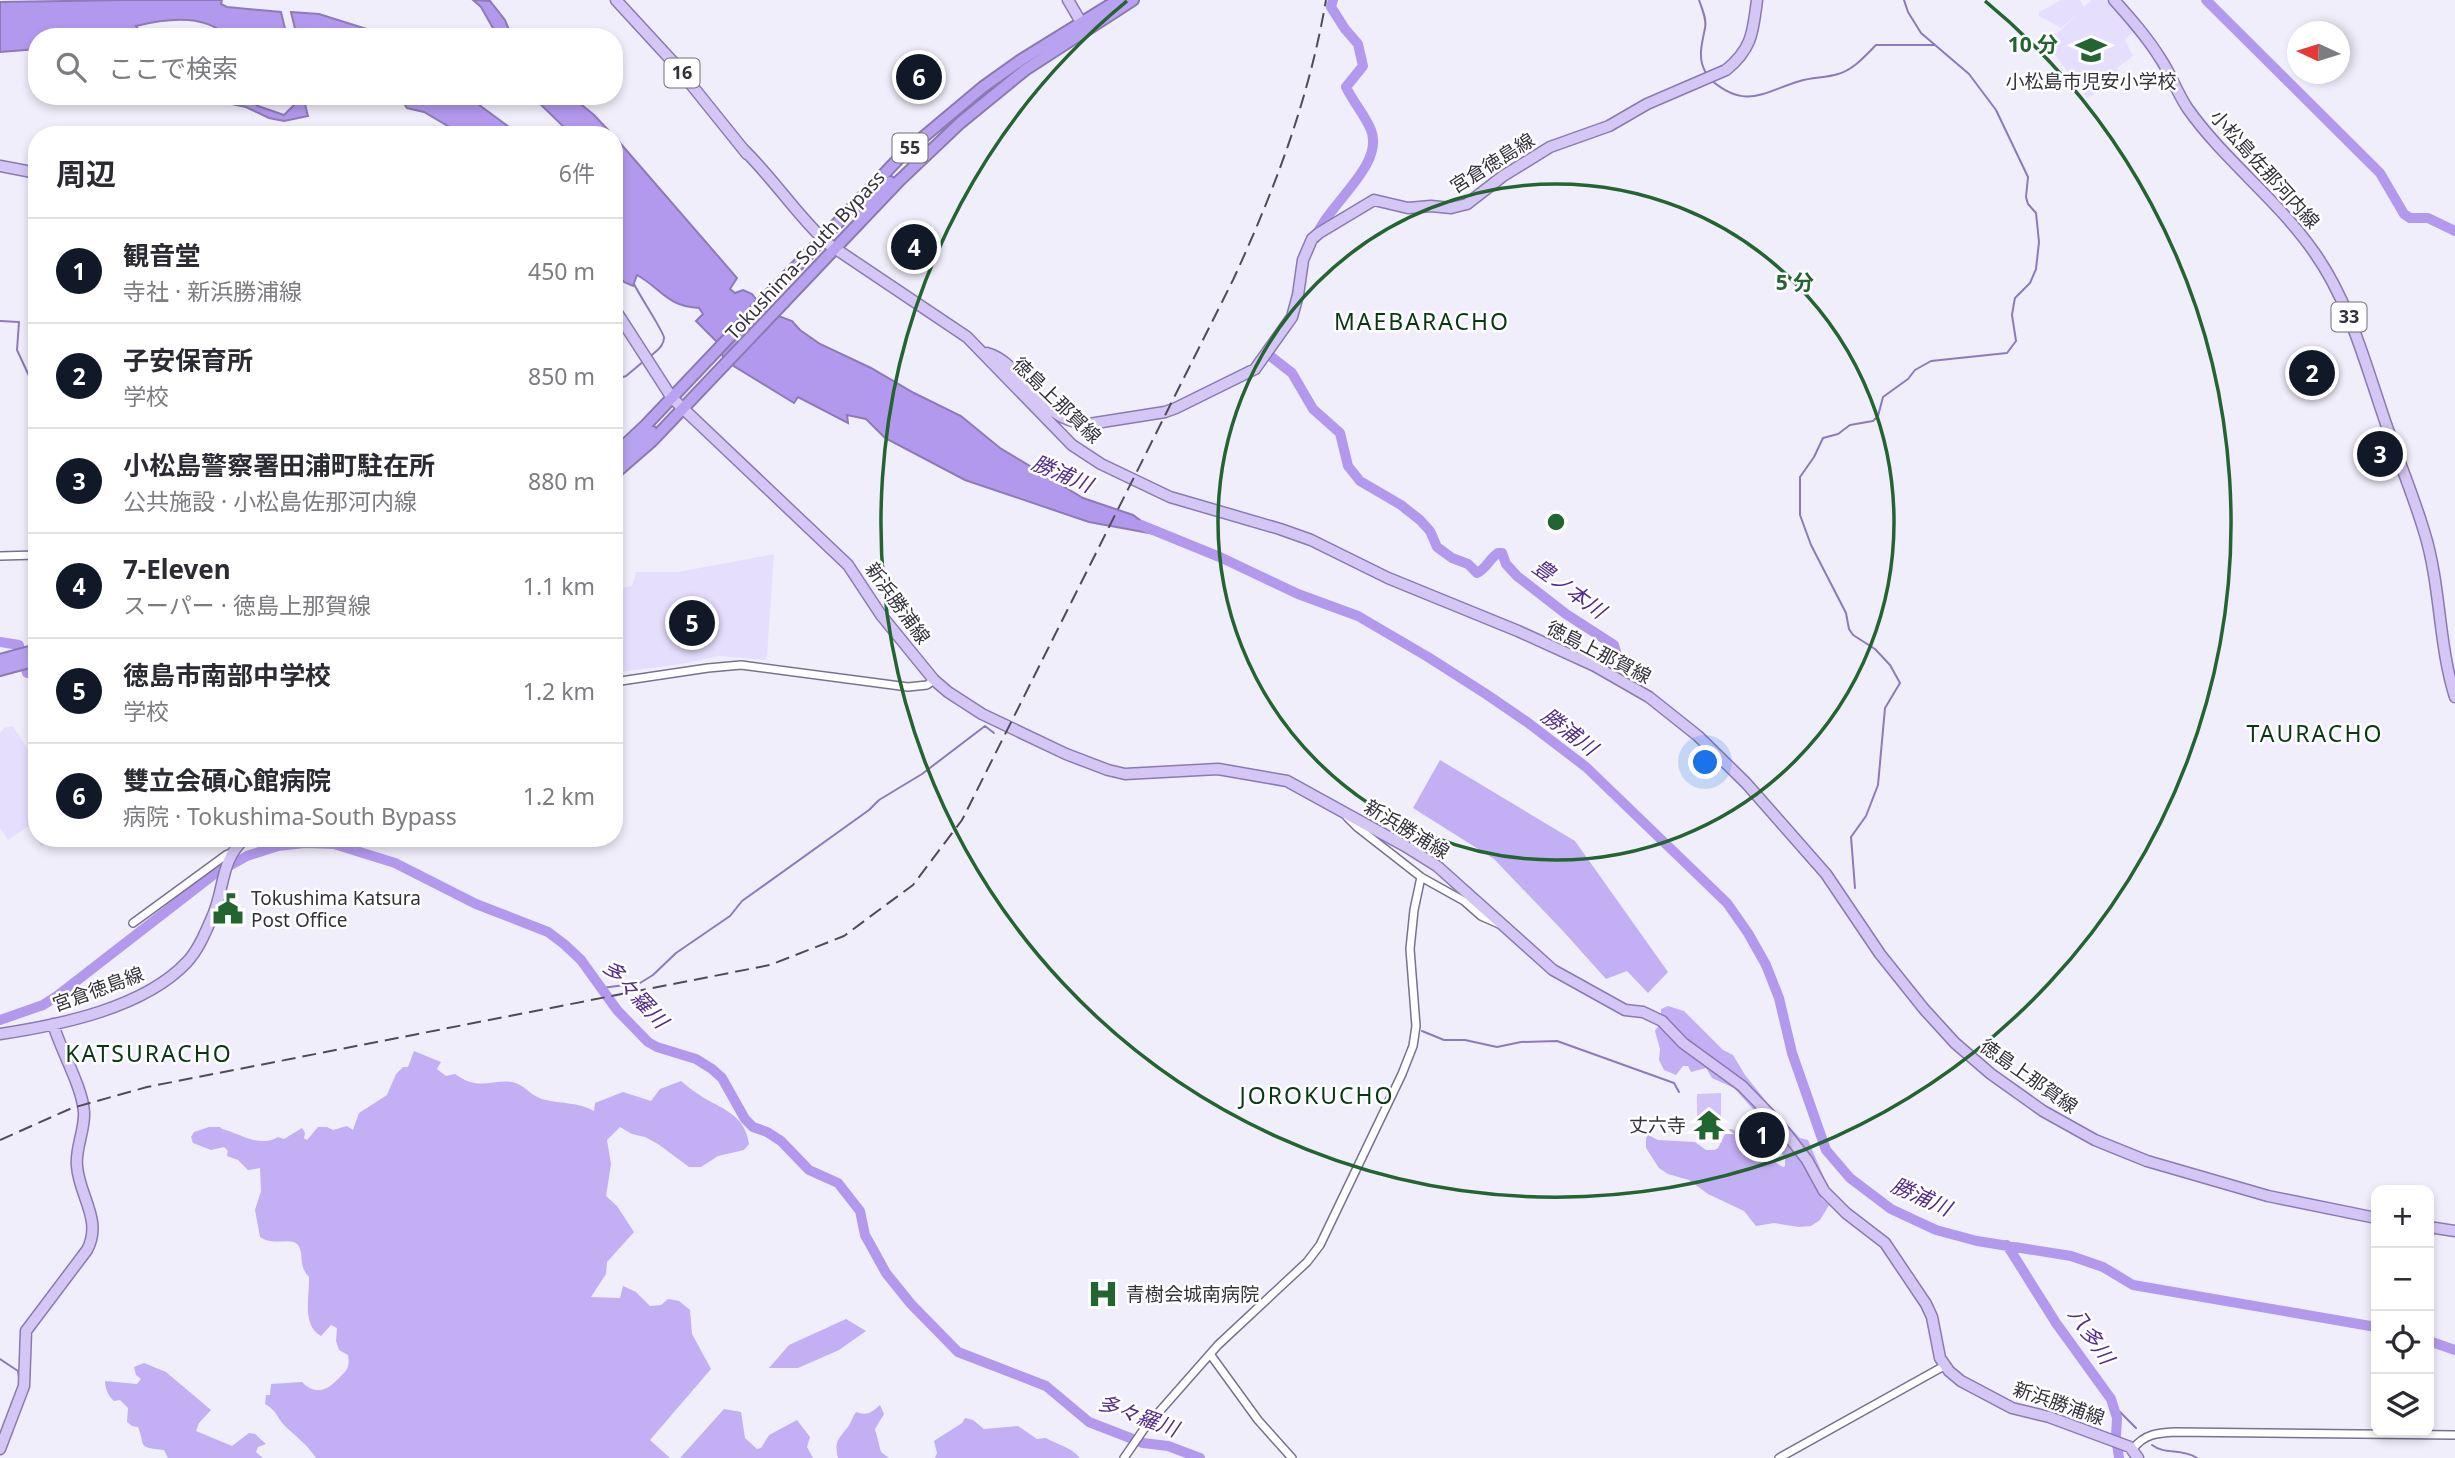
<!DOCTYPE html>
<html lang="ja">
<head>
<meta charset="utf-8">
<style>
	:root { --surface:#fff; --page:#f7f7f7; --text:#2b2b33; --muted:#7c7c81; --line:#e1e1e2; --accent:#111827 }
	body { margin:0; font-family:"Noto Sans","Noto Sans JP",sans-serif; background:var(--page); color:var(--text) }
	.controls { position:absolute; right:21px; bottom:21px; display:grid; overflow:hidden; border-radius:14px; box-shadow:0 4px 10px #0003 }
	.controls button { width:63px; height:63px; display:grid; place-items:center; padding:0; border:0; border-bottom:2px solid var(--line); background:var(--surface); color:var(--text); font:35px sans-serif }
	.compass { position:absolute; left:2287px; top:21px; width:63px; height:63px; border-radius:50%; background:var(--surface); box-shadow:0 4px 10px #0003; rotate:274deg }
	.you { position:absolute; left:1706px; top:763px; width:24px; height:24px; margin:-18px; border:5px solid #fff; border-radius:50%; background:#1a73e8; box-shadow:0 0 0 10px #1a73e833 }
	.badge { display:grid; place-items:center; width:46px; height:46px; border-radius:50%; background:var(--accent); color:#fff; font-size:23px; font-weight:700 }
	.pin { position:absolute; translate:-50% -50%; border:4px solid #fff; box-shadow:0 2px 7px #0006 }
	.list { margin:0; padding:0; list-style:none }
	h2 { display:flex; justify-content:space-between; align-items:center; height:91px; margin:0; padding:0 28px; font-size:30px }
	h2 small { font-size:23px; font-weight:400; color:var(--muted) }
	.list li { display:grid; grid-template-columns:46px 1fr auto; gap:21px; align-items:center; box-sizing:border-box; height:105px; padding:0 28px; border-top:2px solid var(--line) }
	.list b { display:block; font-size:26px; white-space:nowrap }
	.list p { margin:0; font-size:23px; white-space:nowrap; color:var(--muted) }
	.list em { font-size:23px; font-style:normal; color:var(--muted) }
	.icon { flex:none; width:38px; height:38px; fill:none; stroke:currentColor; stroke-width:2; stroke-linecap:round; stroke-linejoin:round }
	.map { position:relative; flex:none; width:2455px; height:1458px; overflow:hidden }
	.search { position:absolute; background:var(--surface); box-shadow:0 4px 10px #0003; left:28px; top:28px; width:595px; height:77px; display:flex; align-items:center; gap:18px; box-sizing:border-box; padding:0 24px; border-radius:28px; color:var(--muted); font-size:26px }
	.panel { position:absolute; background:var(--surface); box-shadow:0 4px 10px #0003; left:28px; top:126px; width:595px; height:721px; border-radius:28px }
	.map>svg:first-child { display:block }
</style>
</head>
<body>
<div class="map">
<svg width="2455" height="1458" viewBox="0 0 2455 1458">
	<rect width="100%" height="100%" fill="#f1eefb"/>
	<!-- built -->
	<path fill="#e6defd" d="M2061 0H2080L2084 7 2091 0H2106L2133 32 2125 40 2133 56 2117 68 2122 77 2087 98 2047 44 2078 13 2061 28 2039 16V12Z
		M774 554 767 656 765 660 719 656 681 664 620 672 614 675V589L632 586 636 572H678Z
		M13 726 37 764V838H51L53 842 41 846 29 826 8 840 0 828V733L4 728Z"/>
	<!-- green -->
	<path fill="#d1c2f8" d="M1721 1093V1118L1697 1117V1094Z"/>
	<!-- forest -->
	<path fill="#c3aff4" d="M1440 760 1575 841 1668 972 1648 993 1627 971 1606 979 1563 931 1494 859 1413 808Z
		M1668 1006 1684 1011 1723 1050 1733 1055 1745 1075 1774 1111 1800 1138 1808 1140 1828 1187 1819 1190 1822 1199 1829 1205 1820 1220 1811 1226 1799 1227 1774 1223 1756 1226 1744 1211 1708 1194 1689 1180 1668 1174 1659 1168 1646 1148V1138L1648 1135 1658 1140 1695 1142 1706 1150H1714L1718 1148 1727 1130 1732 1129 1739 1133 1743 1142 1783 1167 1785 1166V1158L1752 1108 1734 1088 1712 1078 1706 1068 1691 1072 1688 1066H1683L1676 1075 1664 1070 1659 1060 1660 1049 1655 1031 1659 1025 1665 1032 1673 1028 1670 1020 1661 1014V1009Z
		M414 1051 441 1062 437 1069 446 1076 455 1074C482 1094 497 1075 518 1084 528 1089 534 1098 546 1100 563 1104 577 1102 594 1111L595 1103 623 1092 651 1101 660 1089 681 1081C688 1087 696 1093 704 1098 725 1110 745 1116 749 1144L744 1150 718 1156 701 1167H689L658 1144 645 1137 632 1134 620 1127 607 1140 611 1164 606 1196 617 1206 634 1232 607 1262 606 1274 591 1297 620 1298 623 1286 636 1292 650 1306 661 1305 668 1299 679 1301 690 1310 692 1334 711 1369 650 1440 670 1458H316C307 1444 295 1436 284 1425 276 1416 277 1411 265 1404L266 1395H270L271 1384 302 1382C315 1395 326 1391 337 1380 347 1370 350 1369 348 1355L339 1350 336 1341 337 1328 331 1325 321 1336C301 1325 310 1296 309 1277 297 1264 305 1255 298 1245 291 1236 274 1247 260 1237L255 1210 261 1191 260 1168 248 1170 238 1160 227 1156 228 1151 224 1147 211 1150 193 1143 191 1137 194 1132 209 1127H220L222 1129C242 1134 259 1148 278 1137L284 1139 302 1128 305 1133 304 1138 307 1140 318 1127H327L333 1130 347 1126 353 1130 359 1113 387 1095 396 1074 403 1067H408Z
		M846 1319 866 1331 839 1350 798 1368H769L789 1345Z
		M144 1363 166 1372 211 1410 199 1423 196 1431 232 1446 249 1433 255 1434 266 1444 258 1447 256 1452 263 1458H168L164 1450C136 1447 146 1447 138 1427L132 1426 127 1422 128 1408 120 1400 114 1401C109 1397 105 1389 105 1381L137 1384 141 1379 136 1375 134 1367Z
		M880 1405 884 1414 875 1429 881 1452 889 1458H838C834 1442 838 1439 848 1427 851 1423 853 1416 856 1412 867 1416 871 1413 880 1405Z
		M724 1409 741 1412 745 1438 757 1449 761 1448 769 1435 797 1420 810 1437 807 1447 813 1458H680Z
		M965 1418 973 1420 984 1429 1018 1426 1037 1439 1046 1438C1058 1445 1071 1447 1080 1458H935L937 1453 934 1441 962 1423Z"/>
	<!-- water -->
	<path fill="#b399ee" stroke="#8d7ab9" stroke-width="2" d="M128 0H222L221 4 227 7 281 12 287 37H227C206 13 164 19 136 26L144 37H37V49L0 52V2Z
		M473 0 490 1 505 20 512 37H498L481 7Z
		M291 12 319 14 392 37H297Z
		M193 96H245L258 106 284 115 303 96 308 116 284 121 269 118 246 107Z
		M356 96H467L520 135H463L424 112 407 108 403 102Z
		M532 96H571L594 115 613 135H572Z
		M614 136 737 278 730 289 735 293 743 290 752 294 765 311 792 321 800 330 820 344 871 368 914 393 961 416 1000 448 1083 498 1133 515 1160 535 1089 522 965 480 885 438 866 419 847 415 848 423 798 397 794 403 724 360 719 344 696 321 703 314 699 308C666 306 662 289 637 275L633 286 624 282 614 270Z"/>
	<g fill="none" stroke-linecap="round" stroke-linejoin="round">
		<!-- stream -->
		<path stroke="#8d7ab9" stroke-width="2" d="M1699 0C1702 9 1707 19 1705 28 1702 44 1697 58 1706 73
			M1711 80C1746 110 1763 92 1800 81 1812 77 1826 78 1838 74 1853 70 1865 56 1876 45H1934
			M634 284C638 293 665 334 664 338 664 346 656 351 651 356
			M0 321 19 322 17 350 37 393
			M614 380 626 376 644 361
			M1855 888 1851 837 1866 816 1878 785 1885 708 1900 683 1890 665 1875 649 1853 635 1849 629 1846 613 1811 545 1800 515V477L1814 457 1823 438 1838 434 1850 425 1873 421 1878 416 1883 397 1908 379 1915 370 1931 361 2007 353 2016 341 2012 315 2014 303 2015 298 2030 283 2036 269 2039 242 2036 213 2028 204 2026 197 2028 177 1996 110 1969 74 1921 33 1908 12 1904 0
			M602 988 640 983 653 975 676 953 730 916 742 901 869 810 879 800 922 774 985 726 994 733
			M1422 1031 1444 1040H1465L1497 1047 1521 1042 1557 1041 1674 1083 1679 1092
			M0 1359 18 1371 20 1384
			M2115 1407 2136 1428
			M2152 1445C2165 1455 2182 1448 2197 1458"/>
		<!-- river -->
		<path stroke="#b399ee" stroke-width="10" d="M2206 0 2380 173 2404 214 2410 218H2428L2455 231
			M1315 239C1327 204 1385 166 1371 130 1365 115 1353 102 1346 87L1363 66 1358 44 1345 29 1331 7 1333 0
			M1269 355 1292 373 1313 409 1340 433 1348 466 1360 481 1401 505 1420 520 1430 531 1437 547 1452 558 1468 564 1477 573C1486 569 1490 558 1498 553H1502L1506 564 1517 576 1566 614 1614 645 1618 658
			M1141 525 1222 558 1298 594 1358 616 1428 657 1486 694 1527 722 1586 767 1727 903 1748 933 1766 965 1779 998 1792 1053 1826 1150 1850 1178 1891 1209 1936 1230 1977 1241 2071 1256 2103 1267 2133 1285 2376 1327
			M0 642 19 645 27 673
			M0 1020 43 1005 57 996 213 875 247 856 278 846 305 843 334 844 395 863 476 904 548 932 564 944 581 960 617 1010 648 1042 657 1047 696 1059 712 1069 722 1078 745 1119 753 1127 767 1132 781 1141 809 1170 838 1183 860 1211 865 1235 886 1273 911 1304 958 1352 1046 1386 1089 1422 1143 1443 1168 1446 1200 1458
			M2007 1245 2056 1323 2111 1399 2117 1418 2116 1436 2119 1458
			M2429 1341 2455 1350"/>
		<!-- minor casing -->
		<g stroke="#79728d" stroke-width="10">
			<path id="minor" d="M0 556 37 555
				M614 682 708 668 741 665 908 687 927 685 934 680
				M1347 817 1357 827 1421 877 1464 901 1481 916 1499 924
				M133 923 226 855 231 853
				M1210 1354 1258 1420 1292 1458
				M2133 1449C2144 1434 2157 1433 2175 1432L2455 1435
				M1124 1458 1144 1429 1218 1345 1307 1262 1320 1245 1402 1074 1413 1046 1416 1026 1410 949 1414 910 1421 877
				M1779 1458 1944 1366"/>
		</g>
		<!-- major casing -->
		<g stroke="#8a7ab1" stroke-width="13">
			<path id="major" d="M616 0 673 62 747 154
				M1068 0 1085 29
				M2114 0C2131 19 2147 37 2160 58 2171 74 2177 93 2188 109 2225 161 2277 199 2314 252 2348 300 2363 356 2382 412 2395 452 2412 491 2424 531 2441 585 2438 643 2455 697
				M743 149C773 178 796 214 827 243L967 337 1072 445 1101 464 1170 497 1280 529 1311 540 1388 578 1518 631 1595 666 1649 697 1698 736 1746 783 1826 874 1880 954 1924 1009 1955 1043 1991 1074 2043 1111 2095 1140 2147 1161 2268 1196 2376 1218
				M0 166 37 173
				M614 308 672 398 848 565 881 615 934 680 948 692 982 714 1066 754 1108 770 1125 774 1218 769 1287 781 1405 846 1437 866 1553 970 1625 1010 1643 1012 1662 1021 1683 1043 1742 1086 1778 1123 1807 1160 1824 1191 1846 1213 1885 1243 1926 1304 1932 1317 1940 1358 1949 1371 1961 1381 2012 1408 2049 1417 2130 1447 2138 1458
				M987 353C1024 363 1036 422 1089 424L1165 412 1176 408 1255 369 1292 317 1298 295 1303 260 1312 239 1319 233 1374 200 1408 208 1431 206 1451 208 1467 204 1503 176 1550 147 1609 126 1647 104 1726 70C1752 49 1753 32 1757 0
				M0 1034C60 1025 144 1008 187 962 199 949 206 931 213 915 225 887 220 861 245 838
				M2429 1227 2455 1231
				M0 1449 24 1386 26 1331 87 1250C103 1220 79 1196 77 1166 75 1148 85 1131 84 1112 82 1086 61 1051 53 1024"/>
		</g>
		<!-- highway casing -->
		<g stroke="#8a7ab1" stroke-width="14">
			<path id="highway" d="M857 211 890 182
				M614 455 646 425 903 154 983 87 1021 60 1118 0
				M623 455 652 432
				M614 474 652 441 900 180 960 123 1025 70 1133 0
				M0 660 37 650
				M0 670 37 660"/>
		</g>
		<!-- minor -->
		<use href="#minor" stroke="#fff" stroke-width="7"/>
		<!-- major -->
		<use href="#major" stroke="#d5c7f5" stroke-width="10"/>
		<!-- highway -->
		<use href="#highway" stroke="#b9a2ef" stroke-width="10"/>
		<!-- rail -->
		<path stroke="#4f4c58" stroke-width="2" stroke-dasharray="14 7" stroke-linecap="butt" d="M0 1140 72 1108 147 1087 770 965 844 936 879 910 913 885 962 820 1233 280C1275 189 1309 99 1326 0"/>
	</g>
	<!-- distance rings -->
	<g fill="none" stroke="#226530" stroke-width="3.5">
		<circle cx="1556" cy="522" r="338"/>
		<path d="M1985 1A675 675 0 1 1 1127 1"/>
	</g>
	<!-- icons -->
	<defs>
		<g id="school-bare" transform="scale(2.415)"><path d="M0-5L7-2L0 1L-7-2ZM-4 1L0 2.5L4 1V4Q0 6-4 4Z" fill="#226530" stroke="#fff" stroke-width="2.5" paint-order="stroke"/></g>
		<g id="civic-bare" transform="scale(2.415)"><path d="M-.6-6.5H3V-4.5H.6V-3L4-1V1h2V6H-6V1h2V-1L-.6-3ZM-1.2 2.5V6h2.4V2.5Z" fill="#226530" stroke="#fff" stroke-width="2.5" paint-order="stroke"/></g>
		<g id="temple-bare" transform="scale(2.415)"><path d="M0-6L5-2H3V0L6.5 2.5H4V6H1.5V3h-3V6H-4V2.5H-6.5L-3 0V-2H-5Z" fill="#226530" stroke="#fff" stroke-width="2.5" paint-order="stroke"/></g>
		<g id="hospital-bare" transform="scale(2.415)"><path d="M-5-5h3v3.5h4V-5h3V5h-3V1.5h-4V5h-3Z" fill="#226530" stroke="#fff" stroke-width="2.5" paint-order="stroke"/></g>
	</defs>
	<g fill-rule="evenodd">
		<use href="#school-bare" x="2091" y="50"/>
		<use href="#civic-bare" x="228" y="909"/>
		<use href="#temple-bare" x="1709" y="1125"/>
		<use href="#hospital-bare" x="1103" y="1294"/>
	</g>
	<g text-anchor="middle" stroke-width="5" stroke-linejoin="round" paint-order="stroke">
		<!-- shield labels -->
		<g fill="#fff" stroke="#716f77" stroke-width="2">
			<rect x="664.5" y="58.5" width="35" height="29" rx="5"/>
			<rect x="892.5" y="133.5" width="35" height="29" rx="5"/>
			<rect x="2331.5" y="302.5" width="35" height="29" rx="5"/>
		</g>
		<g font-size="18" font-weight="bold" fill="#34313d">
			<text x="682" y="79">16</text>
			<text x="910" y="154">55</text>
			<text x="2349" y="323">33</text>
		</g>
		<!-- poi labels -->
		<g font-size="19" fill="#34313d" stroke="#fff" text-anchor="start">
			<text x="2091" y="88" text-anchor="middle">小松島市児安小学校</text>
			<text x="251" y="905">Tokushima Katsura<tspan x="251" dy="22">Post Office</tspan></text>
			<text x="1686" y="1132" text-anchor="end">丈六寺</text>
			<text x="1126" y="1301">青樹会城南病院</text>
		</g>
		<!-- street labels -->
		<g font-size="19" fill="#34313d" stroke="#fff">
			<text transform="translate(1492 163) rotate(-32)" y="7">宮倉徳島線</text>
			<text transform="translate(2265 169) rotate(48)" y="7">小松島佐那河内線</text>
			<text transform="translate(805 255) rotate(-47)" y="7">Tokushima-South Bypass</text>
			<text transform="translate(1057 400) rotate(44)" y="7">徳島上那賀線</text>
			<text transform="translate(898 603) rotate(54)" y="7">新浜勝浦線</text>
			<text transform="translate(1599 652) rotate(27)" y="7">徳島上那賀線</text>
			<text transform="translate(1407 829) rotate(31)" y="7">新浜勝浦線</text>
			<text transform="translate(98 989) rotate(-20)" y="7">宮倉徳島線</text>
			<text transform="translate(2029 1076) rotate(35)" y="7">徳島上那賀線</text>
			<text transform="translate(2059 1403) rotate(19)" y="7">新浜勝浦線</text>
		</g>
		<!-- water labels -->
		<g font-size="21" font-style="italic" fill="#532d8d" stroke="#fff">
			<text transform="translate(1062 474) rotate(23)" y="7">勝浦川</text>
			<text transform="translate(1569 589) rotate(36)" y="7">豊ノ本川</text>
			<text transform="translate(1569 732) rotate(37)" y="7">勝浦川</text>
			<text transform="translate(635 994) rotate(47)" y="7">多々羅川</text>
			<text transform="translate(1921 1197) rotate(24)" y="7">勝浦川</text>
			<text transform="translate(2091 1336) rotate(56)" y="7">八多川</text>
			<text transform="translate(1138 1416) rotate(20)" y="7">多々羅川</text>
		</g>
		<!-- quarter labels -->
		<g font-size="23" letter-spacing="2" fill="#083814" stroke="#fff">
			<text x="1422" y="330">MAEBARACHO</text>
			<text x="2315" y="742">TAURACHO</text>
			<text x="149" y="1062">KATSURACHO</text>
			<text x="1317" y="1104">JOROKUCHO</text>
		</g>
	</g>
	<circle cx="1556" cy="522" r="10" fill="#226530" stroke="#fff" stroke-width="3.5"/>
	<g font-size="21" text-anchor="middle" font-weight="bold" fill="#226530" stroke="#fff" stroke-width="5" stroke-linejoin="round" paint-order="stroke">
		<text x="2033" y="52">10 分</text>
		<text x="1795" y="290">5 分</text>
	</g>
</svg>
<div class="controls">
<button>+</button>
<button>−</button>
<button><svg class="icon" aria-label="locate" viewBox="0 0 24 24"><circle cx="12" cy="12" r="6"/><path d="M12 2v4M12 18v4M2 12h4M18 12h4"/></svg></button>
<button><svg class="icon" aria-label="layers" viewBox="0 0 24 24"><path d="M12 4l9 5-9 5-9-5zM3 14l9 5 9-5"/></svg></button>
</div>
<svg class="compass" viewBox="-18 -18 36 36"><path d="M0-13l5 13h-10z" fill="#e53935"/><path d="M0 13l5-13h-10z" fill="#7c7c81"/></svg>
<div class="you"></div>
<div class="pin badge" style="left:1762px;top:1135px">1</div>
<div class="pin badge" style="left:2312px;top:373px">2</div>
<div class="pin badge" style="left:2380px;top:454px">3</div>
<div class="pin badge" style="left:914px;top:247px">4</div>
<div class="pin badge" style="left:692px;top:623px">5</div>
<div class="pin badge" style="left:919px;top:77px">6</div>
<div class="search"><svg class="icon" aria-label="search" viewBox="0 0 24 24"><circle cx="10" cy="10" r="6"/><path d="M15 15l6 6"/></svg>ここで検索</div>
<section class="panel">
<h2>周辺<small>6件</small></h2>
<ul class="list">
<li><span class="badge">1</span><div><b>観音堂</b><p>寺社 · 新浜勝浦線</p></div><em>450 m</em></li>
<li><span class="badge">2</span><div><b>子安保育所</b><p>学校</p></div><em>850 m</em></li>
<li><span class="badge">3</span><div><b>小松島警察署田浦町駐在所</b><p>公共施設 · 小松島佐那河内線</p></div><em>880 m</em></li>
<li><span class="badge">4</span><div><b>7-Eleven</b><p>スーパー · 徳島上那賀線</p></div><em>1.1 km</em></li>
<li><span class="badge">5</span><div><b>徳島市南部中学校</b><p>学校</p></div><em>1.2 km</em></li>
<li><span class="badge">6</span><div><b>雙立会碩心館病院</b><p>病院 · Tokushima-South Bypass</p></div><em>1.2 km</em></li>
</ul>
</section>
</div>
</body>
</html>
